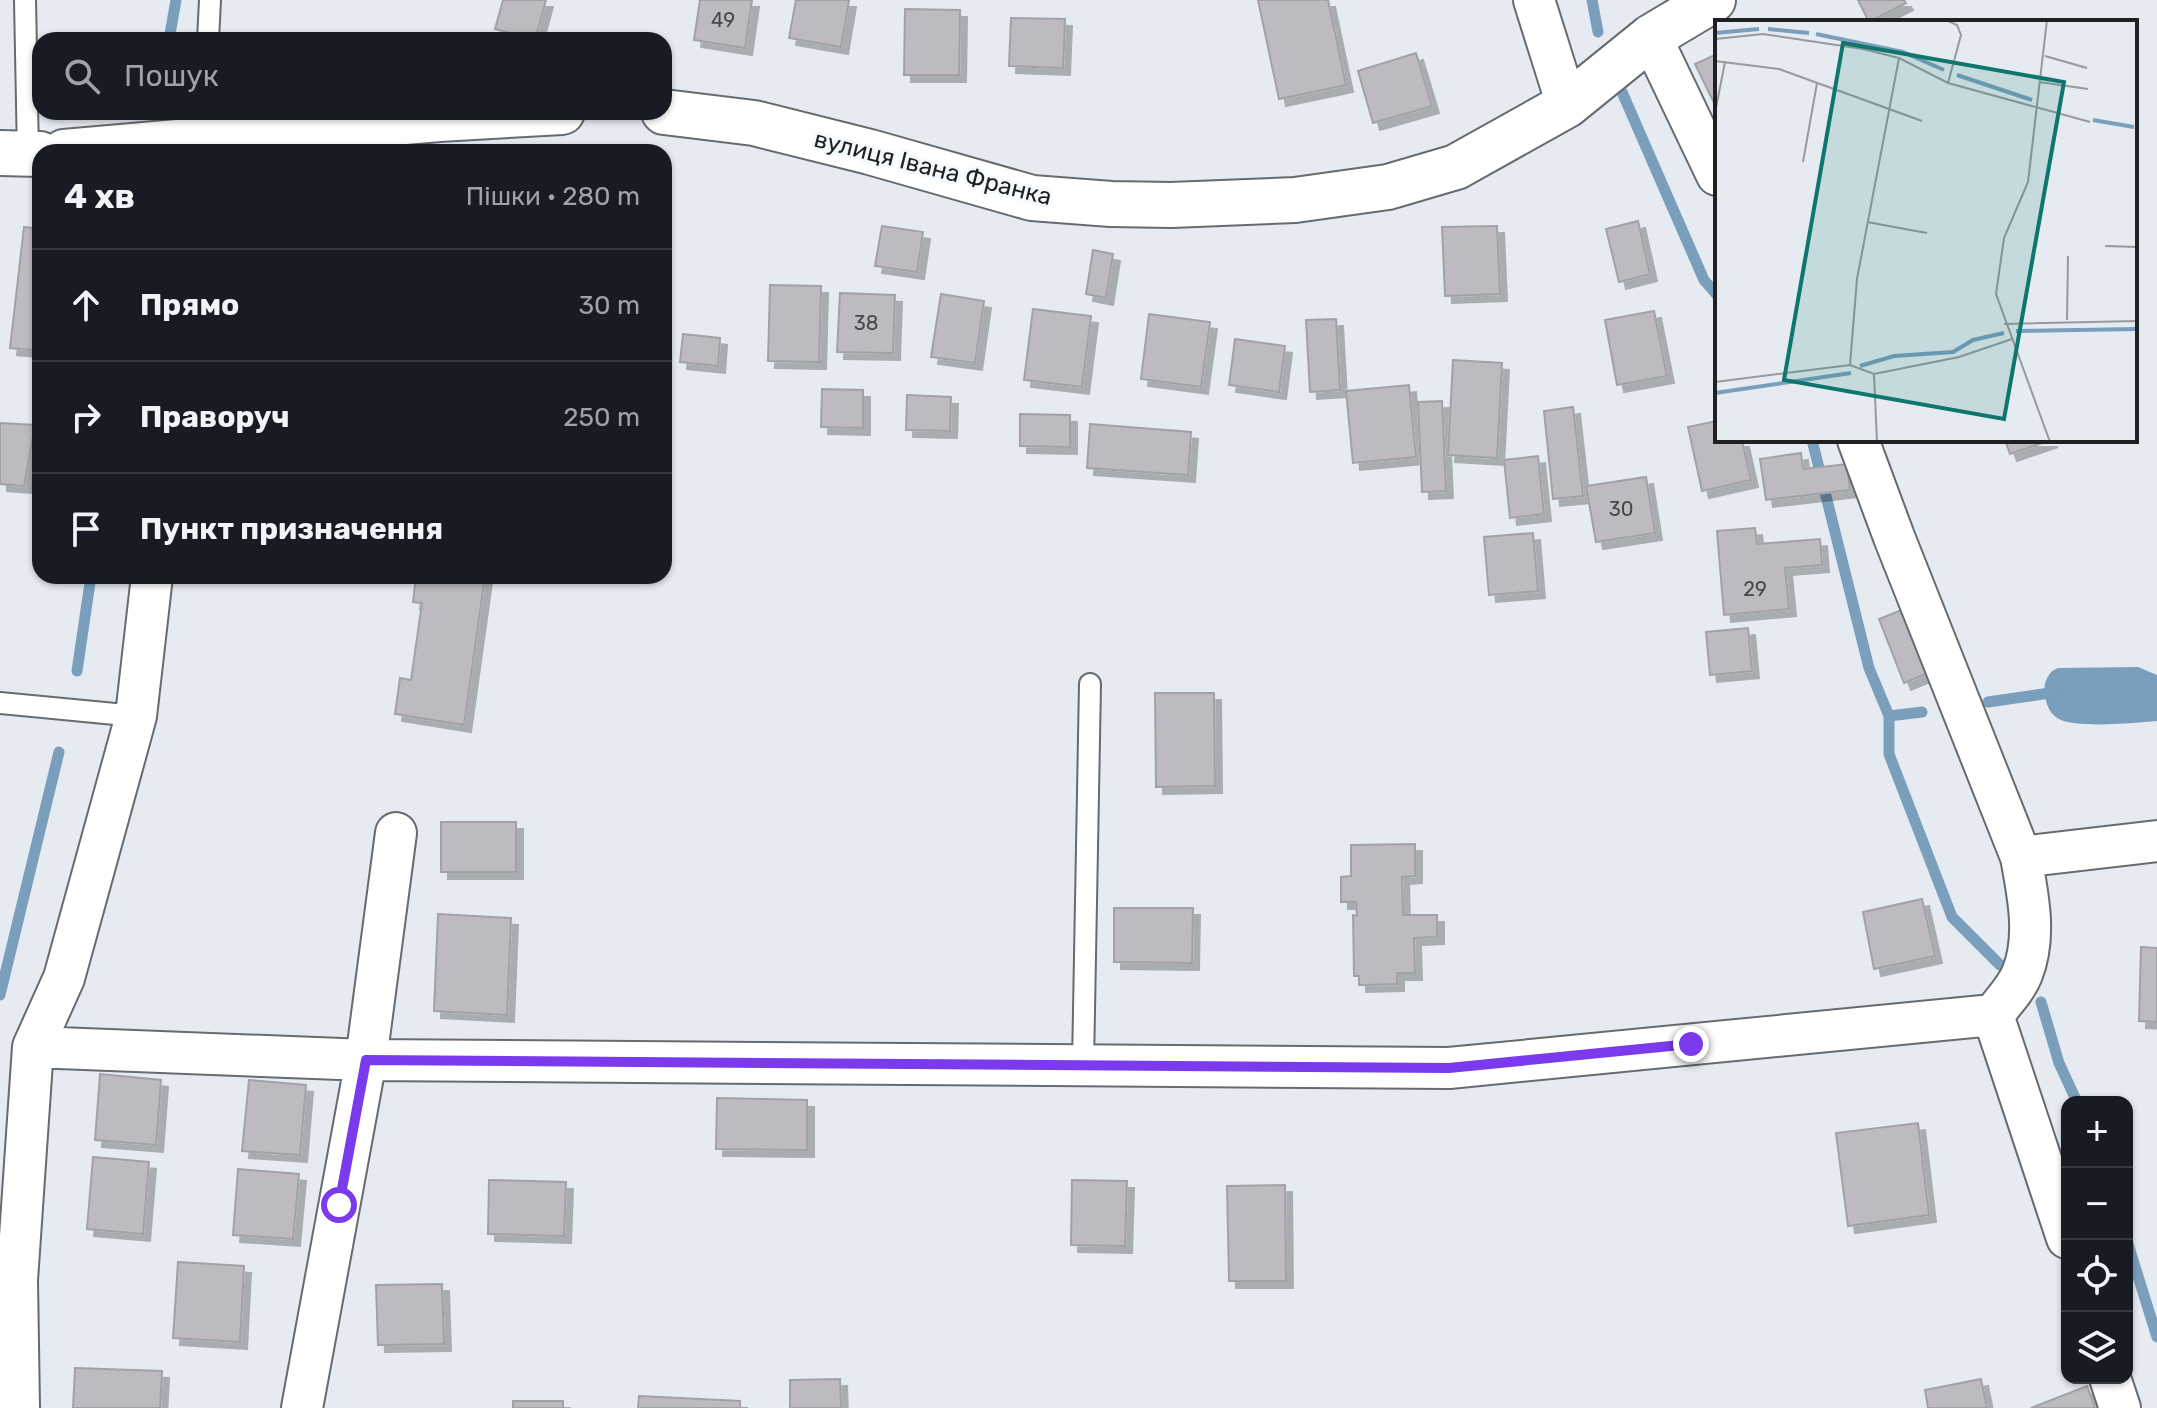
<!DOCTYPE html>
<html lang="uk">
<head>
<meta charset="utf-8">
<style>
	:root { --surface:#171b24; --page:#242831; --text:#f1f3f6; --muted:#9ea1a6; --line:#363941 }
	body { margin:0; font-family:Rubik,sans-serif; background:var(--page); color:var(--text) }
	.controls { position:absolute; right:24px; bottom:24px; display:grid; overflow:hidden; border-radius:16px; box-shadow:0 2px 6px #0004 }
	.controls button { width:72px; height:72px; display:grid; place-items:center; padding:0; border:0; border-bottom:2px solid var(--line); background:var(--surface); color:var(--text); font:40px sans-serif }
	.stop { position:absolute; width:24px; height:24px; margin:-18px; border:6px solid #7c3aed; border-radius:50%; background:#fff }
	.stop.end { background:#7c3aed; border-color:#fff; box-shadow:0 2px 8px #0008 }
	.list { margin:0; padding:0; list-style:none }
	h2 { display:flex; justify-content:space-between; align-items:center; height:104px; margin:0; padding:0 32px; font-size:34px }
	h2 small { font-size:26px; font-weight:400; color:var(--muted) }
	.list li { display:grid; grid-template-columns:52px 1fr auto; gap:24px; align-items:center; box-sizing:border-box; height:112px; padding:0 32px; border-top:2px solid var(--line) }
	.list b { display:block; font-size:30px; white-space:nowrap }
	.list em { font-size:26px; font-style:normal; color:var(--muted) }
	.icon { flex:none; width:44px; height:44px; fill:none; stroke:currentColor; stroke-width:2; stroke-linecap:round; stroke-linejoin:round }
	.map { position:relative; flex:none; width:2157px; height:1408px; overflow:hidden }
	.search { position:absolute; background:var(--surface); box-shadow:0 2px 6px #0004; left:32px; top:32px; width:640px; height:88px; display:flex; align-items:center; gap:20px; box-sizing:border-box; padding:0 28px; border-radius:24px; color:var(--muted); font-size:30px }
	.panel { position:absolute; background:var(--surface); box-shadow:0 2px 6px #0004; left:32px; top:144px; width:640px; height:440px; border-radius:24px }
	.map>svg:first-child { display:block }
</style>
</head>
<body>
<div class="map">
<svg width="2157" height="1408" viewBox="0 0 2157 1408">
	<defs>
		<filter id="shadow"><feDropShadow dx="7" dy="7" stdDeviation="0" flood-color="#0004"/></filter>
	</defs>
	<rect width="100%" height="100%" fill="#e6ebf1"/>
	<!-- water -->
	<path fill="#7a9fbc" d="M2138 667 2157 675V721C2136 723 2079 728 2061 720 2053 717 2047 708 2046 700 2043 688 2044 680 2052 671L2058 668Z"/>
	<g fill="none" stroke-linecap="round" stroke-linejoin="round">
		<!-- stream -->
		<path stroke="#7a9fbc" stroke-width="11" d="M1592 0 1598 32
			M169 40 176 0
			M1622 92 1704 280 1717 295
			M1812 440 1869 668 1889 716V754L1952 917 2000 965
			M77 671 91 576
			M1988 702 2057 692
			M1889 716 1922 712
			M0 995 59 752
			M2041 1002 2059 1063 2077 1102
			M2127 1241 2157 1337"/>
	</g>
	<!-- building -->
	<path fill="#bdbbc1" stroke="#a3a1a8" stroke-width="2" filter="url(#shadow)" d="M503 0H546L535 40 495 29Z
		M700 0H752L745 48 694 40Z
		M796 0H849L841 47 789 38Z
		M1258 0H1328L1346 85 1279 99Z
		M1858 0H1904L1906 3 1869 22Z
		M905 9 960 10 959 75H904Z
		M1011 18 1065 19 1063 68 1009 66Z
		M1416 53 1432 106 1373 123 1358 71Z
		M1717 54V102L1714 103 1695 64Z
		M1638 221 1650 274 1619 282 1606 229Z
		M882 226 923 232 917 272 875 266Z
		M1497 226 1500 294 1445 296 1442 227Z
		M24 227 40 229V351L10 348Z
		M1093 250 1113 254 1106 298 1086 294Z
		M770 285 821 286 819 362 768 361Z
		M840 293 895 295 893 353 837 352Z
		M941 294 984 301 975 363 931 357Z
		M1033 309 1091 316 1082 387 1024 380Z
		M1654 311 1667 376 1617 385 1605 320Z
		M1149 314 1210 322 1201 387 1141 379Z
		M1336 319 1340 390 1310 392 1306 320Z
		M683 334 720 338 718 366 680 362Z
		M1235 339 1285 346 1279 392 1229 385Z
		M1453 360 1502 363 1497 458 1448 455Z
		M1409 385 1416 457 1353 463 1346 391Z
		M822 389 863 390V428L821 427Z
		M907 395 951 397 950 431 906 430Z
		M1442 401 1446 491 1422 492 1418 402Z
		M1573 407 1583 496 1553 499 1544 411Z
		M1020 414 1070 415V447L1020 446Z
		M1717 421V440H1742L1751 480 1702 491 1688 427Z
		M0 423 35 425 24 486 0 484Z
		M1090 424 1191 432 1188 475 1087 468Z
		M2005 440H2051L2010 454Z
		M1801 453 1803 469 1847 464 1850 490 1766 500 1760 459Z
		M1538 456 1544 514 1510 518 1504 460Z
		M1646 477 1655 533 1596 542 1586 486Z
		M1755 528 1757 544 1820 539 1822 565 1785 568 1789 609 1724 615 1717 531Z
		M1533 533 1538 591 1489 595 1484 537Z
		M416 576H485L464 725 395 714 400 678 411 680 422 603 413 602Z
		M1904 609 1928 673 1904 683 1879 619Z
		M1748 628 1752 671 1710 675 1706 632Z
		M1155 693H1214L1215 786 1156 787Z
		M441 822H516V872H441Z
		M1415 844V876L1402 877 1403 915H1437V937L1414 938 1415 973H1397V984L1359 985V976H1354L1353 915 1357 916 1356 902H1341V877L1351 876V845Z
		M1922 899 1935 956 1874 969 1863 912Z
		M1114 908H1193L1192 963 1114 962Z
		M438 914 511 918 507 1015 434 1011Z
		M2141 947 2157 948V1022L2139 1021Z
		M100 1074 161 1080 156 1145 95 1140Z
		M249 1080 306 1085 300 1155 242 1151Z
		M717 1098 807 1100V1150L716 1149Z
		M1918 1123 1929 1215 1848 1226 1836 1133Z
		M93 1157 149 1162 143 1234 87 1229Z
		M238 1169 299 1174 293 1239 233 1235Z
		M489 1180 566 1182 564 1236 488 1234Z
		M1072 1180 1127 1181 1125 1246 1071 1245Z
		M1285 1185 1286 1281H1229L1227 1186Z
		M178 1262 244 1266 240 1342 173 1338Z
		M442 1284 444 1344 378 1345 376 1285Z
		M75 1368 162 1371 160 1408H73Z
		M840 1379 841 1408H790V1380Z
		M1981 1379 1987 1408H1928L1925 1390Z
		M2087 1386 2095 1408H2031Z
		M639 1396 740 1401V1408H638Z
		M513 1401H563V1408H513Z"/>
	<g fill="none" stroke-linecap="round" stroke-linejoin="round">
		<!-- lane casing -->
		<g stroke="#666b6f" stroke-width="24">
			<path id="lane" d="M25 0 28 155
				M208 40 210 0
				M0 703 136 716
				M1083 1065 1090 684"/>
		</g>
		<!-- street casing -->
		<g stroke="#666b6f" stroke-width="44">
			<path id="street" d="M1534 0 1567 105
				M1651 37 1717 175
				M1858 440 1894 537 2021 857C2028 895 2037 937 2022 974 2016 989 2003 1002 1993 1015L2067 1238
				M2021 857 2157 841
				M33 1047 366 1060 1449 1068 1993 1015
				M2110 1378 2120 1408
				M19 1408 17 1280 33 1047 64 978 136 716 152 576
				M302 1408 366 1060 396 833"/>
		</g>
		<!-- secondary casing -->
		<g stroke="#666b6f" stroke-width="48">
			<path id="secondary" d="M664 112 754 123 870 152 1032 198 1111 204 1171 205 1295 200 1388 187 1456 167 1567 105 1651 37 1713 0
				M64 152 439 119 562 112
				M0 153 40 154"/>
		</g>
		<!-- lane -->
		<use href="#lane" stroke="#fff" stroke-width="20"/>
		<!-- street -->
		<use href="#street" stroke="#fff" stroke-width="40"/>
		<!-- secondary -->
		<use href="#secondary" stroke="#fff" stroke-width="44"/>
	</g>
	<g fill="none" stroke-linecap="round" stroke-linejoin="round">
		<!-- route -->
		<path stroke="#7c3aed" stroke-width="10" d="M339 1205 366 1060 1449 1068 1691 1044"/>
	</g>
	<g text-anchor="middle" stroke-width="6" stroke-linejoin="round" paint-order="stroke">
		<!-- number labels -->
		<g font-size="20" fill="#46474a">
			<text x="723" y="27">49</text>
			<text x="866" y="330">38</text>
			<text x="1621" y="516">30</text>
			<text x="1755" y="596">29</text>
		</g>
		<!-- street labels -->
		<g font-size="24" fill="#1e2022" stroke="#f3f9fe">
			<text transform="translate(933 168) rotate(14)" y="8">вулиця Івана Франка</text>
		</g>
	</g>
	<!-- overview -->
	<g transform="translate(1715 20)">
		<rect width="422" height="422" fill="#e6ebf1"/>
		<path fill="none" stroke="#7a9fbc" stroke-width="4" d="M53 9 94 13M0 13 44 9M101 14 188 32 229 50M242 55 317 80M378 100 419 107M301 311 422 309M145 346 179 336 238 332 258 320 289 313M0 373 136 353"/>
		<path fill="none" stroke="#969a9e" stroke-width="2" d="M231 0 242 5 246 15 233 63M332 0 313 162 289 218 281 274 335 422M0 19 48 14 148 29 184 38 233 63 375 102M330 36 372 48M0 41 64 49 207 101M324 62 373 69M0 93 10 42M88 142 102 63M152 202 212 213M390 226 422 227M352 300 353 236M289 304 422 301M135 345 142 259 184 38M159 354 162 422M0 362 135 345 159 354 244 337 297 319"/>
		<path fill="#0f766e" fill-opacity="0.15" stroke="#0f766e" stroke-width="4" d="M128 23 349 62 289 399 69 360Z"/>
		<rect width="422" height="422" fill="none" stroke="#1e2022" stroke-width="4"/>
	</g>
</svg>
<div class="controls">
<button>+</button>
<button>−</button>
<button><svg class="icon" aria-label="locate" viewBox="0 0 24 24"><circle cx="12" cy="12" r="6"/><path d="M12 2v4M12 18v4M2 12h4M18 12h4"/></svg></button>
<button><svg class="icon" aria-label="layers" viewBox="0 0 24 24"><path d="M12 4l9 5-9 5-9-5zM3 14l9 5 9-5"/></svg></button>
</div>
<div class="stop" style="left:339px;top:1205px"></div>
<div class="stop end" style="left:1691px;top:1044px"></div>
<div class="search"><svg class="icon" aria-label="search" viewBox="0 0 24 24"><circle cx="10" cy="10" r="6"/><path d="M15 15l6 6"/></svg>Пошук</div>
<section class="panel">
<h2>4 хв<small>Пішки · 280 m</small></h2>
<ul class="list">
<li><svg class="icon" aria-label="ahead" viewBox="0 0 24 24"><path d="M12 20V5M6 11l6-6 6 6"/></svg><div><b>Прямо</b></div><em>30 m</em></li>
<li><svg class="icon" aria-label="right" viewBox="0 0 24 24"><path d="M7 20v-9h11M14 6l5 5-5 5"/></svg><div><b>Праворуч</b></div><em>250 m</em></li>
<li><svg class="icon" aria-label="arrive" viewBox="0 0 24 24"><path d="M6 21V4h12l-3 4 3 4H6"/></svg><div><b>Пункт призначення</b></div></li>
</ul>
</section>
</div>
</body>
</html>
